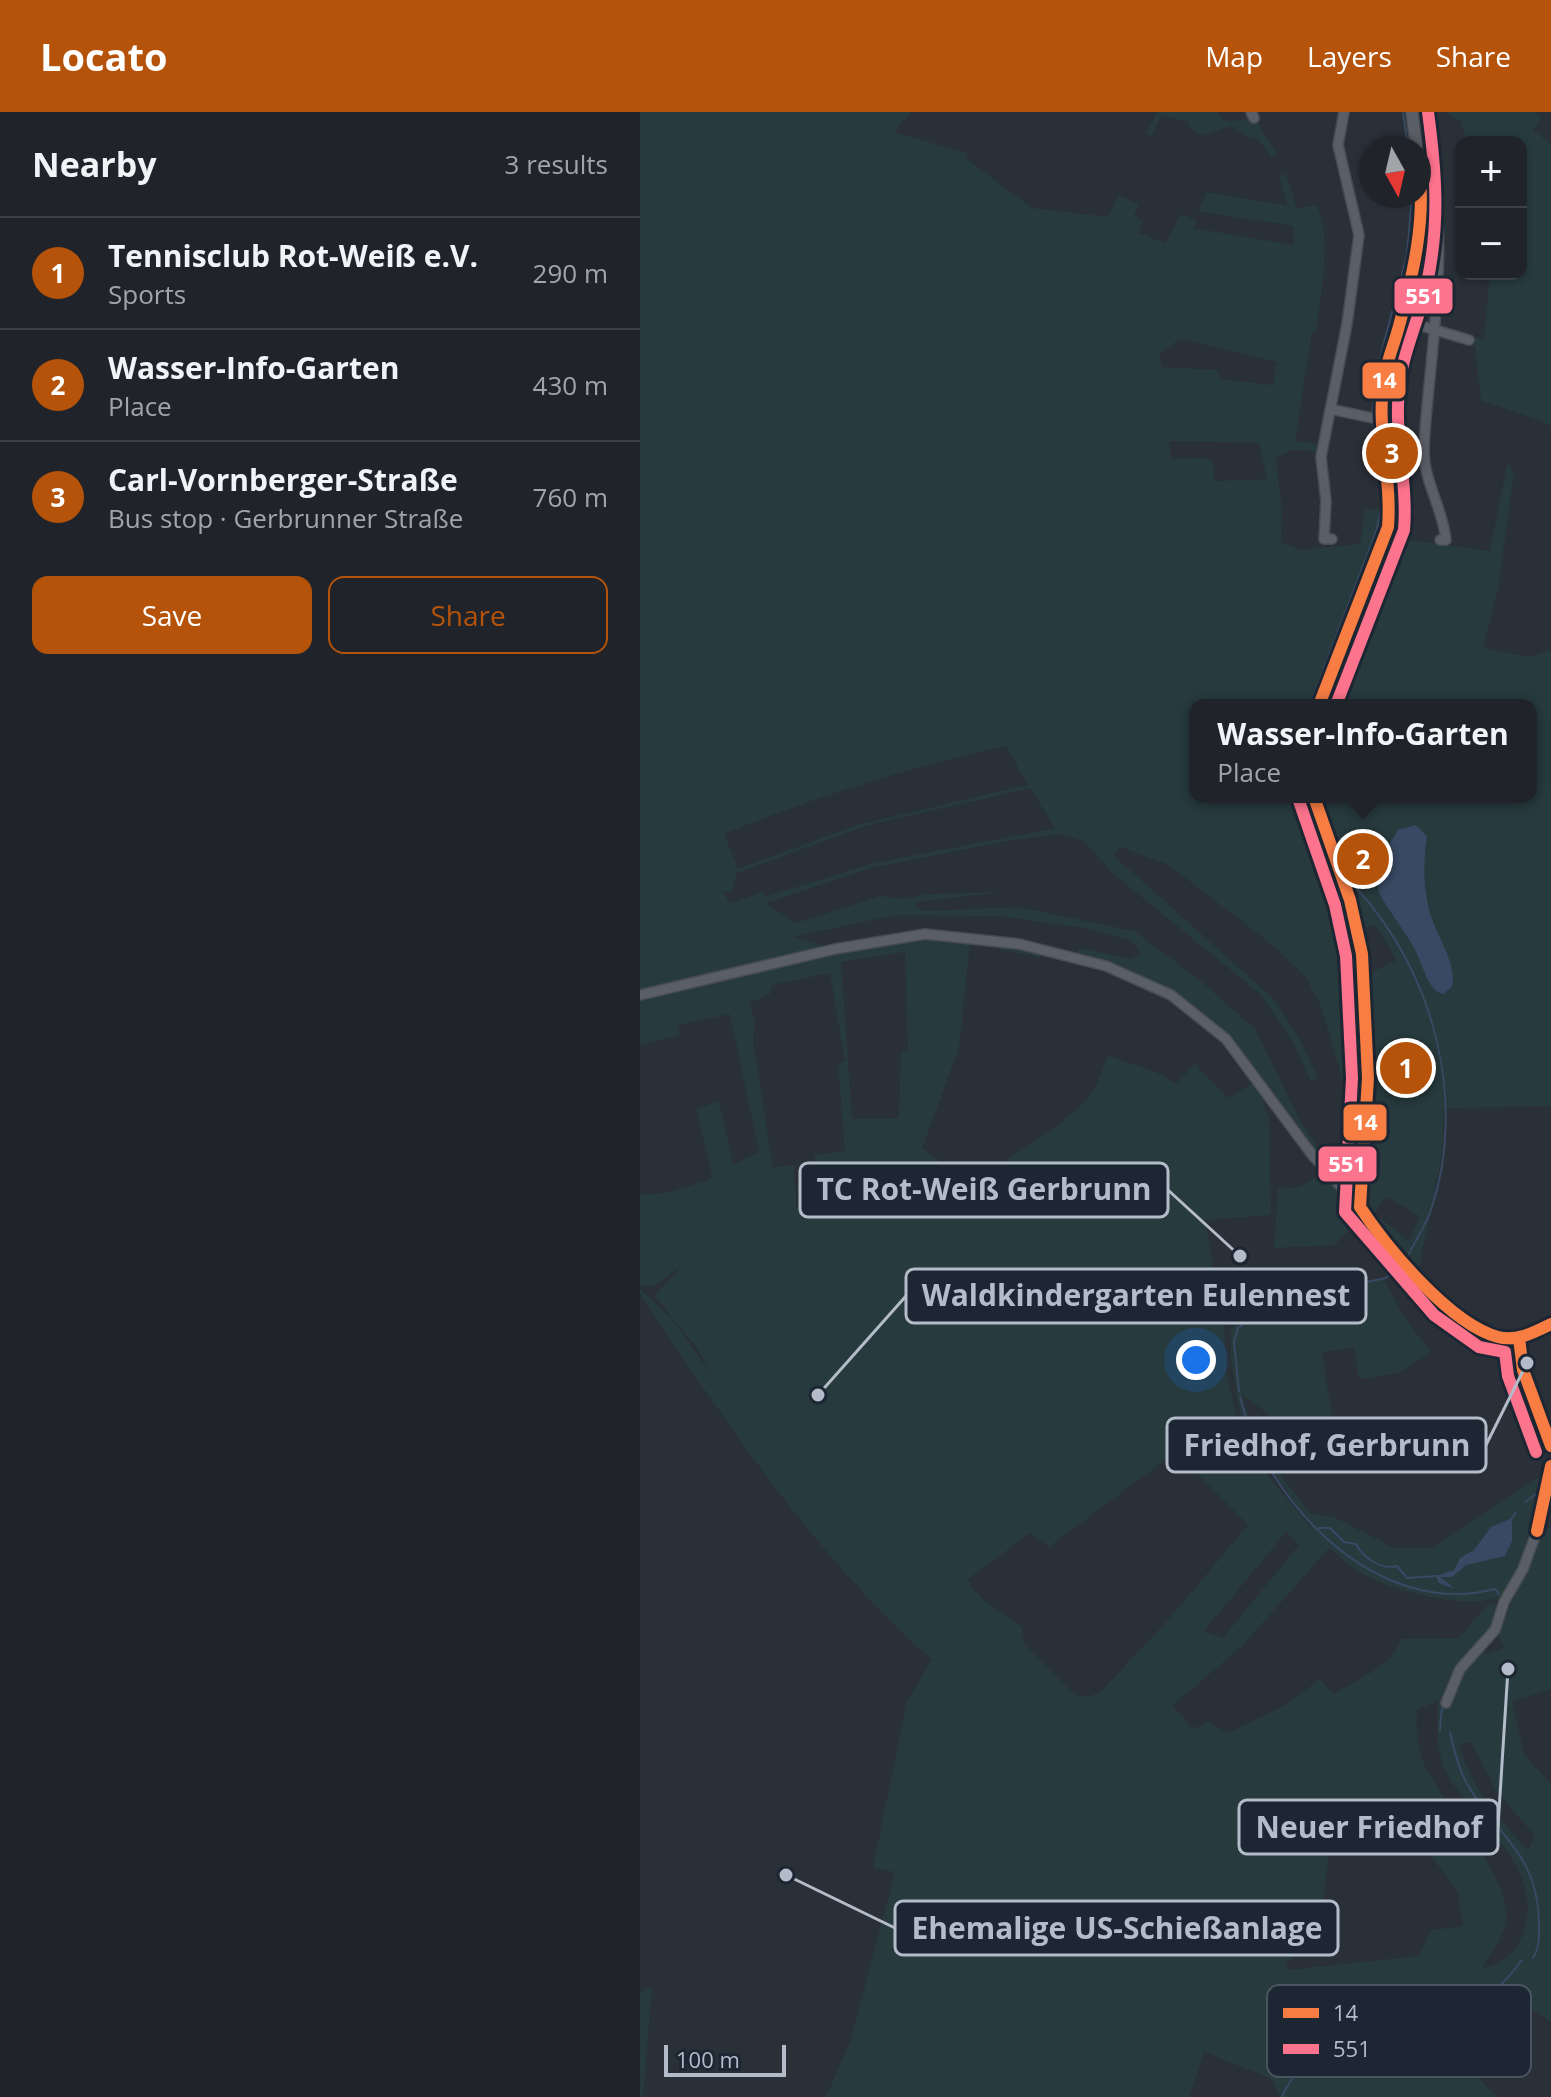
<!DOCTYPE html>
<html lang="en">
<head>
<meta charset="utf-8">
<style>
	:root { --surface:#20242a; --page:#2d3036; --text:#f1f3f6; --muted:#a2a4a8; --line:#3d4147; --accent:#b45309 }
	body { margin:0; font-family:"Open Sans",sans-serif; background:var(--page); color:var(--text) }
	.controls { position:absolute; right:24px; top:24px; display:grid; overflow:hidden; border-radius:16px; box-shadow:0 2px 6px #0004 }
	.controls button { width:72px; height:72px; display:grid; place-items:center; padding:0; border:0; border-bottom:2px solid var(--line); background:var(--surface); color:var(--text); font:40px sans-serif }
	.compass { position:absolute; left:719px; top:24px; width:72px; height:72px; border-radius:50%; background:var(--surface); box-shadow:0 2px 6px #0004; rotate:172deg }
	.scale { position:absolute; left:24px; bottom:20px; width:122px; box-sizing:border-box; padding-left:8px; border:4px solid #b4bcc9; border-top:0; font-size:22px; line-height:28px; white-space:nowrap; color:#b4bcc9; -webkit-text-stroke:6px #1d2633; paint-order:stroke }
	.you { position:absolute; left:556px; top:1248px; width:28px; height:28px; margin:-20px; border:6px solid #fff; border-radius:50%; background:#1a73e8; box-shadow:0 0 0 12px #1a73e833 }
	.badge { display:grid; place-items:center; width:52px; height:52px; border-radius:50%; background:var(--accent); color:#fff; font-size:26px; font-weight:700 }
	.pin { position:absolute; translate:-50% -50%; border:4px solid #fff; box-shadow:0 2px 8px #0006 }
	.popup { position:absolute; left:549px; top:587px; width:348px; height:104px; box-sizing:border-box; display:grid; place-content:center; border-radius:16px; background:var(--surface); filter:drop-shadow(0 2px 6px #0005); font-size:26px; white-space:nowrap; color:var(--muted) }
	.popup b { font-size:30px; color:var(--text) }
	.popup::after { content:''; position:absolute; left:50%; top:100%; margin-left:-16px; border:16px solid transparent; border-top-color:var(--surface) }
	.list { margin:0; padding:0; list-style:none }
	h2 { display:flex; justify-content:space-between; align-items:center; height:104px; margin:0; padding:0 32px; font-size:34px }
	h2 small { font-size:26px; font-weight:400; color:var(--muted) }
	.list li { display:grid; grid-template-columns:52px 1fr auto; gap:24px; align-items:center; box-sizing:border-box; height:112px; padding:0 32px; border-top:2px solid var(--line) }
	.list b { display:block; font-size:30px; white-space:nowrap }
	.list p { margin:0; font-size:26px; white-space:nowrap; color:var(--muted) }
	.list em { font-size:26px; font-style:normal; color:var(--muted) }
	.actions { display:flex; gap:16px; padding:24px 32px }
	.actions a { flex:1; padding:18px 0; border:2px solid var(--accent); border-radius:16px; text-align:center; font-size:28px; color:var(--accent) }
	.actions .main { background:var(--accent); color:#fff }
	.map { position:relative; flex:none; width:911px; height:1985px; overflow:hidden }
	header { display:flex; align-items:center; gap:48px; box-sizing:border-box; height:112px; padding:0 40px; background:var(--accent); color:#fff }
	header strong { font-size:38px }
	nav { display:flex; gap:44px; margin-inline-start:auto; font-size:28px }
	main { display:flex }
	aside { flex:1; background:var(--surface) }
	.map>svg:first-child { display:block }
</style>
</head>
<body>
<header>
<strong>Locato</strong>
<nav><a>Map</a><a>Layers</a><a>Share</a></nav>
</header>
<main>
<aside>
<h2>Nearby<small>3 results</small></h2>
<ul class="list">
<li><span class="badge">1</span><div><b>Tennisclub Rot-Weiß e.V.</b><p>Sports</p></div><em>290 m</em></li>
<li><span class="badge">2</span><div><b>Wasser-Info-Garten</b><p>Place</p></div><em>430 m</em></li>
<li><span class="badge">3</span><div><b>Carl-Vornberger-Straße</b><p>Bus stop · Gerbrunner Straße</p></div><em>760 m</em></li>
</ul>
<div class="actions"><a class="main">Save</a><a>Share</a></div>
</aside>
<div class="map">
<svg width="911" height="1985" viewBox="0 0 911 1985">
	<rect width="100%" height="100%" fill="#2a3038"/>
	<!-- green -->
	<path fill="#273a3e" fill-rule="evenodd" d="M0 0H272L254 20 326 41 327 47 392 96 468 105 479 83 499 92 494 104 503 109 499 121 525 131 541 102 557 108 553 116 654 133 653 114 558 99 567 80 648 94 639 64 646 62 657 97 676 93C693 120 680 188 676 221L672 220 655 329 678 332 677 339 651 338 636 346 642 399 641 430 661 438 720 432 725 398 748 396 741 426 674 593H555V685H671L658 690C666 719 706 795 703 817L714 816 719 841 725 968 705 976 681 894 665 864 635 835 529 753 481 735 474 744 634 887 660 927 678 967 671 969 653 931 620 882 475 763 443 729 419 722 367 729 235 755 126 791 156 811 240 784 261 787 290 782 366 780 276 790 275 795 284 799 378 795 494 819 556 865 615 917 660 1008 680 1039 677 1041C652 1013 635 981 612 952 566 893 507 864 437 844L439 836 491 847 500 841 492 829 449 817 358 804 256 803 152 825 192 836 0 882ZM540 227 637 250 633 273 579 267 578 258 521 255 520 241ZM529 329 619 331 627 367 574 369 573 350 564 346 531 347ZM366 634 388 673 217 713 98 757 84 722C177 684 268 656 366 634ZM390 676 415 716 230 752 125 785 121 780 90 792 83 779 91 780 97 761 225 714Z
		M517 0H578L586 10 614 6 638 43 632 45 615 24 611 26 591 14 563 24 549 15V10L522 3 511 24 506 21Z
		M806 0H896L901 6 893 18 911 32V313L841 288 834 225 844 227 850 162H881V30H826L821 9Z
		M868 349 874 362 858 476 843 536 890 545 911 538V994L804 996 802 1041 779 1156 738 1108 726 1086 737 980 730 861 757 848 734 812 722 819 710 772 721 759 714 741 734 734V719L758 685H891V593H686L752 421 753 426 850 439ZM746 1085 780 1104 769 1129 734 1101Z
		M681 685H756C746 705 722 741 698 739Z
		M288 823 348 829 399 841 401 846 330 831 319 936 282 1036 323 1064C351 1065 438 1003 453 979 459 969 463 955 468 944L516 960 536 972 555 952 588 986 617 969 629 987 623 993 629 1005 631 1103 565 1108 584 1214 586 1257 598 1313 629 1365 675 1421 602 1313 591 1247V1218L595 1212 621 1194 674 1174 675 1180 743 1166 763 1203 791 1241 758 1261 719 1267 714 1235 682 1241 694 1316 647 1317 602 1282C614 1332 639 1362 671 1402L694 1405 754 1436H793L906 1360 878 1461 861 1484C832 1499 753 1479 725 1463 712 1456 701 1445 689 1436L602 1534 532 1594 554 1617 567 1609 588 1621 647 1592 680 1567 694 1582C718 1567 750 1555 762 1527L818 1526 850 1491 859 1496 855 1513 826 1555 843 1539 847 1543 865 1535 858 1525 899 1421 911 1415V1577L872 1590 884 1642 911 1672V1910L874 1885 839 1909 832 1900 803 1913 795 1923 858 1985H640L632 1967 564 1940 549 1985H186L211 1927 255 1760 233 1756 267 1589 292 1548C174 1443 87 1312 0 1182V1177L33 1208 73 1265 56 1235 15 1184 42 1154 13 1174 0 1173V1083L26 1081 68 1068 72 1063 56 997 79 989 93 1052 119 1040 90 902 38 913 40 923 0 933V886L195 840ZM265 840 268 938 261 939 259 1006 212 1007 201 850ZM190 861 205 949 198 952 205 1039 175 1043V1094L156 1095 154 1053 133 1056 113 929 115 910 110 891 130 882 132 873ZM536 1340 608 1413 529 1507 463 1577 450 1585 435 1583 383 1531 382 1515 340 1485 327 1468 390 1421 409 1435ZM646 1420 659 1433 583 1526 564 1519ZM798 1588C798 1615 794 1642 810 1667 839 1714 906 1757 883 1821 877 1839 861 1853 843 1856 849 1842 861 1830 865 1813 876 1767 801 1693 782 1647 777 1632 776 1614 777 1598ZM831 1630 856 1678 895 1724 888 1738C857 1705 831 1676 819 1632ZM749 1727 785 1735 818 1781 823 1814 792 1818 778 1844 648 1858 645 1851 677 1829 689 1744Z
		M683 1061 718 1101V1107L695 1133 634 1136 638 1077 660 1075Z
		M12 1874 3 1985H0V1882Z"/>
	<!-- water -->
	<path fill="#384963" d="M776 713 787 724C783 750 783 779 791 804 798 826 817 852 812 875L803 882C787 878 782 850 774 836 767 821 740 788 738 777 735 754 747 736 758 718Z
		M872 1406V1429L865 1444 826 1453 812 1465H800L815 1477 799 1471 796 1464 814 1458 820 1446 834 1438 851 1415Z"/>
	<g fill="none" stroke-linecap="round" stroke-linejoin="round">
		<!-- stream -->
		<path stroke="#384963" stroke-width="2" d="M763 0 768 36
			M732 302 736 261 767 143 772 84
			M670 593 737 417 742 389 733 309
			M665 685 670 712 695 767
			M717 777C793 859 828 989 791 1098 786 1113 776 1127 769 1142
			M599 1279 594 1230 598 1216 618 1202 662 1183 746 1166 758 1154
			M600 1285C626 1391 738 1508 855 1477L859 1482
			M885 1390 900 1379
			M872 1406 876 1400
			M678 1416H690L704 1430 716 1432C723 1446 741 1458 757 1454L767 1466 796 1464
			M800 1618C802 1569 817 1551 851 1516
			M810 1621C814 1636 817 1653 825 1668 855 1724 898 1739 899 1811 899 1824 900 1835 893 1846
			M642 1985C669 1919 760 1928 816 1903 842 1891 865 1872 882 1848"/>
		<!-- minor casing -->
		<g stroke="#484c53" stroke-width="12">
			<path id="minor" d="M611 0 614 6
				M781 54C819 88 784 284 784 339 784 370 803 397 806 428H800
				M762 208 829 228
				M690 297 742 308
				M692 427H684L686 389 681 345 707 212 719 123 698 33 704 0
				M0 883 195 837 285 822 379 832 466 854 531 883 586 927 673 1044 703 1077 718 1089
				M879 1226 883 1258 911 1334
				M806 1591 820 1557 855 1518 864 1490 883 1457 897 1419 911 1354"/>
		</g>
		<!-- tertiary casing -->
		<g stroke="#484c53" stroke-width="14">
			<path id="tertiary" d="M679 593 748 415 750 390 742 308 743 272 772 166 782 79 772 0
				M674 685 682 715 710 788 722 842 728 966 720 1095C738 1128 822 1217 858 1225 878 1229 894 1221 911 1212"/>
		</g>
		<!-- minor -->
		<use href="#minor" stroke="#5a5e66" stroke-width="9"/>
		<!-- tertiary -->
		<use href="#tertiary" stroke="#5a5e66" stroke-width="11"/>
		<!-- bus-1 casing -->
		<g stroke="#1d2633" stroke-width="18">
			<path id="bus-1" d="M679 593 748 415C752 368 737 320 743 273 745 253 754 233 759 214 773 163 786 108 779 55
				M674 685 710 788 722 842 728 966 720 1095C747 1136 810 1212 858 1225 876 1230 895 1220 911 1212
				M879 1226 883 1258 911 1334
				M897 1419 911 1354"/>
		</g>
		<!-- bus-2 casing -->
		<g stroke="#1d2633" stroke-width="18">
			<path id="bus-2" d="M696 593 764 418C768 371 754 324 759 277 762 241 780 206 787 171 800 111 796 60 788 0
				M659 689 695 793 706 844 712 966 705 1100 794 1203 839 1235 865 1240 868 1264 896 1340"/>
		</g>
		<!-- bus-1 -->
		<use href="#bus-1" stroke="#f77d43" stroke-width="12"/>
		<!-- bus-2 -->
		<use href="#bus-2" stroke="#fc738d" stroke-width="12"/>
	</g>
	<!-- legend -->
	<rect x="627" y="1873" width="264" height="92" rx="12" fill="#1d2633" stroke="#4a5360" stroke-width="2"/>
	<rect x="643" y="1896" width="36" height="10" fill="#f77d43"/>
	<rect x="643" y="1932" width="36" height="10" fill="#fc738d"/>
	<g font-size="22" fill="#b4bcc9">
		<text x="693" y="1909">14</text>
		<text x="693" y="1945">551</text>
	</g>
	<!-- callouts -->
	<path fill="none" stroke="#b4bcc9" stroke-width="3" d="M600 1144L528 1078M178 1283L266 1184M887 1251L846 1333M868 1557L858 1715M146 1763L255 1816"/>
	<g fill="#b4bcc9" stroke="#1d2633" stroke-width="3">
		<circle cx="600" cy="1144" r="8"/>
		<circle cx="178" cy="1283" r="8"/>
		<circle cx="887" cy="1251" r="8"/>
		<circle cx="868" cy="1557" r="8"/>
		<circle cx="146" cy="1763" r="8"/>
	</g>
	<g fill="#1d2633" stroke="#b4bcc9" stroke-width="3">
		<rect x="160" y="1051" width="368" height="54" rx="8"/>
		<rect x="266" y="1157" width="460" height="54" rx="8"/>
		<rect x="527" y="1306" width="319" height="54" rx="8"/>
		<rect x="599" y="1688" width="259" height="54" rx="8"/>
		<rect x="255" y="1789" width="443" height="54" rx="8"/>
	</g>
	<g font-size="30" text-anchor="middle" font-weight="bold" fill="#b4bcc9">
		<text x="344" y="1088">TC Rot-Weiß Gerbrunn</text>
		<text x="496" y="1194">Waldkindergarten Eulennest</text>
		<text x="687" y="1344">Friedhof, Gerbrunn</text>
		<text x="729" y="1726">Neuer Friedhof</text>
		<text x="477" y="1827">Ehemalige US-Schießanlage</text>
	</g>
	<g stroke="#1d2633" stroke-width="3">
		<rect x="753" y="165" width="61" height="38" rx="8" fill="#fc738d"/>
		<rect x="721" y="249" width="46" height="39" rx="8" fill="#f77d43"/>
		<rect x="702" y="991" width="46" height="39" rx="8" fill="#f77d43"/>
		<rect x="677" y="1033" width="61" height="38" rx="8" fill="#fc738d"/>
	</g>
	<g font-size="22" text-anchor="middle" font-weight="bold" fill="#fff">
		<text x="784" y="192">551</text>
		<text x="744" y="276">14</text>
		<text x="725" y="1018">14</text>
		<text x="707" y="1060">551</text>
	</g>
</svg>
<div class="controls">
<button>+</button>
<button>−</button>
</div>
<svg class="compass" viewBox="-18 -18 36 36"><path d="M0-13l5 13h-10z" fill="#e53935"/><path d="M0 13l5-13h-10z" fill="#a2a4a8"/></svg>
<div class="scale">100 m</div>
<div class="you"></div>
<div class="pin badge" style="left:766px;top:956px">1</div>
<div class="pin badge" style="left:723px;top:747px">2</div>
<div class="popup"><b>Wasser-Info-Garten</b>Place</div>
<div class="pin badge" style="left:752px;top:341px">3</div>
</div>
</main>
</body>
</html>
